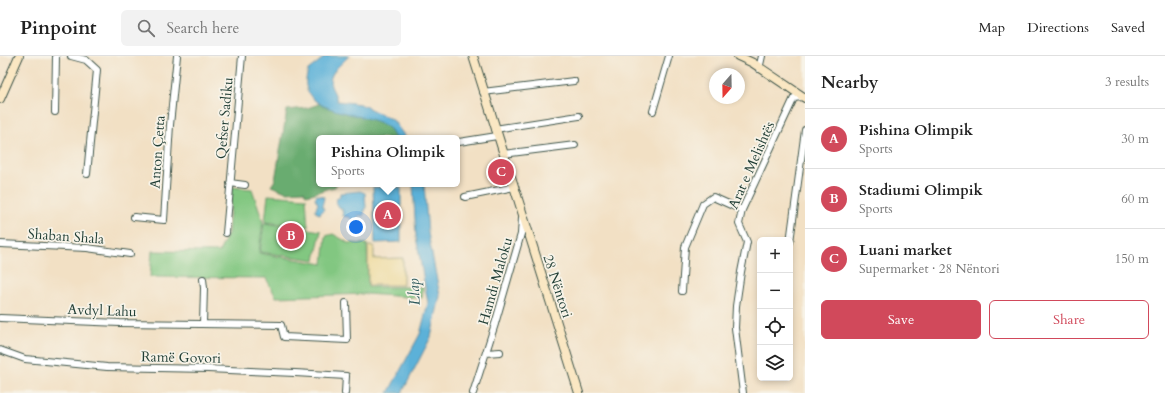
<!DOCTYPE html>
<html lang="en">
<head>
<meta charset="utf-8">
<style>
	:root { --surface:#fff; --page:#f2f2f2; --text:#222; --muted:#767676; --line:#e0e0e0; --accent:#d1495b }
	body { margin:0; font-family:Cardo,serif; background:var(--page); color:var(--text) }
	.controls { position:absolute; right:12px; bottom:12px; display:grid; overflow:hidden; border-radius:6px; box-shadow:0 2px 6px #0003 }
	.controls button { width:36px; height:36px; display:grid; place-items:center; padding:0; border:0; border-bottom:1px solid var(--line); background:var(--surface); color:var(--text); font:20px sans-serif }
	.compass { position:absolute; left:709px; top:12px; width:36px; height:36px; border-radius:50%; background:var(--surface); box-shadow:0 2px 6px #0003; rotate:200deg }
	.you { position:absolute; left:356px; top:171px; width:14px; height:14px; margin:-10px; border:3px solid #fff; border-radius:50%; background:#1a73e8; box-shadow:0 0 0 6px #1a73e833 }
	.badge { display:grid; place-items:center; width:26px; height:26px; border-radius:50%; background:var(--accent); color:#fff; font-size:13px; font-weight:700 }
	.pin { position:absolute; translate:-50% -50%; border:2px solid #fff; box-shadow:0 1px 4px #0006 }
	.popup { position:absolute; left:316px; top:79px; width:144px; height:52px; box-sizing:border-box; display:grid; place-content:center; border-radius:6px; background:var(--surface); filter:drop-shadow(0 1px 3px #0005); font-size:13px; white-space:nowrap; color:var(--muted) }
	.popup b { font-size:15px; color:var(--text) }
	.popup::after { content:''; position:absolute; left:50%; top:100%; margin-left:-8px; border:8px solid transparent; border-top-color:var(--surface) }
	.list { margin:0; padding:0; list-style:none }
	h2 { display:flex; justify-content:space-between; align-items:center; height:52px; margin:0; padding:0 16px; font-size:17px }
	h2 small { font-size:13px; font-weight:400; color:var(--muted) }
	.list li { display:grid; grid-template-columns:26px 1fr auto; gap:12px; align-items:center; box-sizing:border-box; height:60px; padding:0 16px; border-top:1px solid var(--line) }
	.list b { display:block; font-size:15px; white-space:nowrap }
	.list p { margin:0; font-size:13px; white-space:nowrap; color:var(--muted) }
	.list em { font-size:13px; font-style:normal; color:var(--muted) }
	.actions { display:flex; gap:8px; padding:12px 16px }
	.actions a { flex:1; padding:9px 0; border:1px solid var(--accent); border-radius:6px; text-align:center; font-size:14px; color:var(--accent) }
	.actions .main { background:var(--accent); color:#fff }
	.icon { flex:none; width:22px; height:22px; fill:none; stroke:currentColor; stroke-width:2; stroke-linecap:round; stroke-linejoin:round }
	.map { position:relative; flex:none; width:805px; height:337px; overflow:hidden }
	header { display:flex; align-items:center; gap:24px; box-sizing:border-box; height:56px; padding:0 20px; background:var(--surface); border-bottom:1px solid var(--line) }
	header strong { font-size:19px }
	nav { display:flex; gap:22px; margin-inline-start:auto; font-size:14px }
	.search { width:280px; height:36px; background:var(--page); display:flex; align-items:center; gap:10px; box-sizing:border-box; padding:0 14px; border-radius:6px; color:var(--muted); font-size:15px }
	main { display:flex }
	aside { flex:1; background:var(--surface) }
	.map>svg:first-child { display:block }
</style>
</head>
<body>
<header>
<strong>Pinpoint</strong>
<div class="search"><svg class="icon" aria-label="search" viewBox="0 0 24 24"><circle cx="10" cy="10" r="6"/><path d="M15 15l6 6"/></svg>Search here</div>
<nav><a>Map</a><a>Directions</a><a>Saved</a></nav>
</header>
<main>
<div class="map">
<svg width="805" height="337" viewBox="0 0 805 337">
	<rect width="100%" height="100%" fill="#f7f3e8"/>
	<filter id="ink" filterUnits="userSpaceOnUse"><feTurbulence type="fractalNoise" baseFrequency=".025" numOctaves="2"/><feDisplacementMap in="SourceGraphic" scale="8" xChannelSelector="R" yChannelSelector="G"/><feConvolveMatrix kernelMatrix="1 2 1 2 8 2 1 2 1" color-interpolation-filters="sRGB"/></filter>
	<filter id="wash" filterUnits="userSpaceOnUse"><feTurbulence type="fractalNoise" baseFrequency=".012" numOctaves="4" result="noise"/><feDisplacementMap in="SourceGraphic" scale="16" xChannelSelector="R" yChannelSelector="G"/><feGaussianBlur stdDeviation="0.9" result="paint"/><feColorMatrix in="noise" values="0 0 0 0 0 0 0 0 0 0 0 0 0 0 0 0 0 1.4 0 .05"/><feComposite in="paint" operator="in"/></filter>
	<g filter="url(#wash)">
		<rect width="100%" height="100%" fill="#f2e0c4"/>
		<!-- green -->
		<path fill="#82c781" stroke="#50825a" d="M232 131 252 133 263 165 259 197 323 208 326 180 333 178 349 187 367 188 368 231H423L422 242 366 238 276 241 266 222 150 221 152 195 219 196 228 178Z
			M268 139 306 142 308 171 265 166Z
			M264 167 321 175 315 204 260 196Z"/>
		<!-- forest -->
		<path fill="#69ac6f" stroke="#447452" d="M322 47 390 68 399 82H319V128H337L335 131C325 132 316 138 306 139L304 135 286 136 271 130 275 124 287 54 307 52Z"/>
		<!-- sand -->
		<path fill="#eeda9e" stroke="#868c69" d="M368 190H374V203L403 202V229H368Z"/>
		<!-- water -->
		<path fill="#5bb1d8" stroke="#3d7786" d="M326 0H349C342 8 327 17 331 30 333 35 336 39 337 45L360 48 393 64 406 82H395C393 79 391 74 389 72 370 56 311 60 306 30 305 25 307 19 308 14Z
			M413 128H424L428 177 440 240 431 281 402 337H388L420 278 428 247 416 181Z
			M373 131 401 132V186L375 187Z
			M360 135 365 137 366 152 363 160 359 159 357 163H351L349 161 343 160 342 153 339 151 336 146 337 142 340 141V137Z
			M317 139 323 140 324 142 322 150 324 153 320 158 317 157 315 154 318 148 315 142Z"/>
	</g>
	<g filter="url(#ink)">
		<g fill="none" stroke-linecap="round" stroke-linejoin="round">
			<!-- street casing -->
			<g stroke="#3f554a" stroke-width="8">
				<path id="street" d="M71 0 86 4 97 14 87 118
					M759 13 762 0
					M483 36 574 25
					M653 55 669 0
					M55 56 56 0
					M495 73 579 60
					M459 86 497 80
					M503 98 575 89
					M230 127 245 129
					M465 141 514 131
					M134 161 164 164 170 69 177 0
					M226 177 242 0
					M790 186 805 74
					M0 188 87 192 130 198
					M682 235 685 191 703 148 713 141 742 154
					M0 262 120 267 281 269 284 281 347 284 346 247
					M203 268 204 232 203 223
					M0 294 25 303 107 311 208 313 295 317 346 320 345 337
					M486 297 500 296
					M473 337 495 268 521 178 522 162
					M743 337 735 272 736 250 741 216 747 186 739 168 742 154 794 42 802 41"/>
			</g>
			<!-- secondary casing -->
			<g stroke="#3f554a" stroke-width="10">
				<path id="secondary" d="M473 0 579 337
					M738 0 753 7 805 42
					M0 43 19 0"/>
			</g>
			<!-- street -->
			<use href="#street" stroke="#fff" stroke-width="6"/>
			<!-- secondary -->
			<use href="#secondary" stroke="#fae7c3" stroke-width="8"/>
		</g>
	</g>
	<g text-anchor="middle" stroke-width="3.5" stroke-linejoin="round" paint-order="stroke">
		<!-- street labels -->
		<g font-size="14" fill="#1f3d34" stroke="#f7f3e8">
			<text transform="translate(224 62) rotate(-85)" y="5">Qefser Sadiku</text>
			<text transform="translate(157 96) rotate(-86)" y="5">Anton Çetta</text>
			<text transform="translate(751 109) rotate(-66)" y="5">Arat e Melishtës</text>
			<text transform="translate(66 180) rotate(4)" y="5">Shaban Shala</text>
			<text transform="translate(495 225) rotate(-74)" y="5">Hamdi Maloku</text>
			<text transform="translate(558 230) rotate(72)" y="5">28 Nëntori</text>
			<text transform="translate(102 254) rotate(2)" y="5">Avdyl Lahu</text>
			<text transform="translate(181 301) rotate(1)" y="5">Ramë Govori</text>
		</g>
		<!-- water labels -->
		<g font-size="15" font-style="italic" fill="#2e5a5d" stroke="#f7f3e8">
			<text transform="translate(414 236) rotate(-93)" y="5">Llap</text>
		</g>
	</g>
</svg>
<div class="controls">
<button>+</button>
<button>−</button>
<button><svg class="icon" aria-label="locate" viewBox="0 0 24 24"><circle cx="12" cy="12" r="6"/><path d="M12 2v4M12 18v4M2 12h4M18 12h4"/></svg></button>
<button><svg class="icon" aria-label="layers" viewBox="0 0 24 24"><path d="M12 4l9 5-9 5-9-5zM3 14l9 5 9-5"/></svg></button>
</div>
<svg class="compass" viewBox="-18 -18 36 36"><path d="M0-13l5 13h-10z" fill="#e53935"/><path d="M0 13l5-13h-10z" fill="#767676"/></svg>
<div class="you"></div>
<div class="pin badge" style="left:388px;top:159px">A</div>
<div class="popup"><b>Pishina Olimpik</b>Sports</div>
<div class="pin badge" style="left:291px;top:180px">B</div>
<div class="pin badge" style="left:501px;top:116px">C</div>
</div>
<aside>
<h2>Nearby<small>3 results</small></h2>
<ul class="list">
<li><span class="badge">A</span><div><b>Pishina Olimpik</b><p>Sports</p></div><em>30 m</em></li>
<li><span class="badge">B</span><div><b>Stadiumi Olimpik</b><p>Sports</p></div><em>60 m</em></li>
<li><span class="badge">C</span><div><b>Luani market</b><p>Supermarket · 28 Nëntori</p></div><em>150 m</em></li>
</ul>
<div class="actions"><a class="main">Save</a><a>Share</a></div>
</aside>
</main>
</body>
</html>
